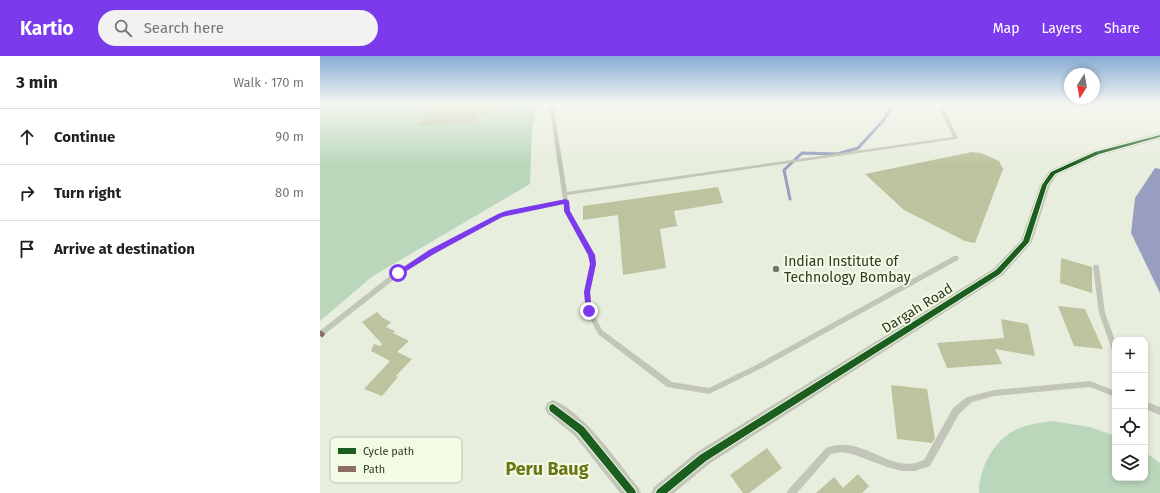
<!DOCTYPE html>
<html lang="en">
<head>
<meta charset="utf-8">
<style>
	:root { --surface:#fff; --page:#f2f2f2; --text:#202124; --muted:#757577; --line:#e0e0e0; --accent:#7c3aed }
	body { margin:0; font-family:"Fira Sans",sans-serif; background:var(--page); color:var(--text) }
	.controls { position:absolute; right:12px; bottom:12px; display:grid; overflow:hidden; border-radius:8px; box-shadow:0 2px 6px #0003 }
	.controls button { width:36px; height:36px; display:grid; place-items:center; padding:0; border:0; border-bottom:1px solid var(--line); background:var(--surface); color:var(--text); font:20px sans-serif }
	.compass { position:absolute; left:744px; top:12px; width:36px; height:36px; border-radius:50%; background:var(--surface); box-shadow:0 2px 6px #0003; rotate:191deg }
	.stop { position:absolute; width:12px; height:12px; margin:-9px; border:3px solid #7c3aed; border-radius:50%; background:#fff }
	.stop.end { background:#7c3aed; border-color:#fff; box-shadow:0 1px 4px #0008 }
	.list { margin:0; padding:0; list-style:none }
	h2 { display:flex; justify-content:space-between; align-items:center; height:52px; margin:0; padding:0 16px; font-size:17px }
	h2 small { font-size:13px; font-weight:400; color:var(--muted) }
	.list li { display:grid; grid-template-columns:26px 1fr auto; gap:12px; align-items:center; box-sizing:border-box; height:56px; padding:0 16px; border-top:1px solid var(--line) }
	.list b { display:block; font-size:15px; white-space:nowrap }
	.list em { font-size:13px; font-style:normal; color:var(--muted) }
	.icon { flex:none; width:22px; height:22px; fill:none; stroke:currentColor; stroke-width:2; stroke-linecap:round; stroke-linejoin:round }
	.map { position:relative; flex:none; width:840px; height:437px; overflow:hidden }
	header { display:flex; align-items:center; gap:24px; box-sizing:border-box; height:56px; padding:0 20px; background:var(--accent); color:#fff }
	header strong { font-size:19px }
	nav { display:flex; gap:22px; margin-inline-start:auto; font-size:14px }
	.search { width:280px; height:36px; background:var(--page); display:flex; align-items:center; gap:10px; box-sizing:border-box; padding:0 14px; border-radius:22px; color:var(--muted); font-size:15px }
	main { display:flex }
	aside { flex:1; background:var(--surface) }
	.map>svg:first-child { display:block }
</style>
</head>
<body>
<header>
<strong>Kartio</strong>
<div class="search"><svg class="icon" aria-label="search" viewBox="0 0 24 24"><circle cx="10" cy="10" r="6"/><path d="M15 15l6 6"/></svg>Search here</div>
<nav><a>Map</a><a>Layers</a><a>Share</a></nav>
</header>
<main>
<aside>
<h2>3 min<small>Walk · 170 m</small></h2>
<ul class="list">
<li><svg class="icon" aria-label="ahead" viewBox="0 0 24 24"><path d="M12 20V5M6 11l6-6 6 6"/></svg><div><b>Continue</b></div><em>90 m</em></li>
<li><svg class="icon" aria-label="right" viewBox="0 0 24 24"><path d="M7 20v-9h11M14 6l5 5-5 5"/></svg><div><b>Turn right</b></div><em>80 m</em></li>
<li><svg class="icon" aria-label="arrive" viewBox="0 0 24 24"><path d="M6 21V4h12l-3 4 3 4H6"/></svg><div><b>Arrive at destination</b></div></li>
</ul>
</aside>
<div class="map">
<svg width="840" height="437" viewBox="0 0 840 437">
	<rect width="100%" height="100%" fill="#e8eede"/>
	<!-- green -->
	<path fill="#bbd7bb" d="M0 47H217L212 75 210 128 53 220 0 265Z
		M733 365 770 371 795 380V422H825V396L840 407V437H659C659 410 676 380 702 371 712 368 722 366 733 365Z"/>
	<!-- water -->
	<path fill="#979ec0" d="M835 112 840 113V237L811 177 815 142Z"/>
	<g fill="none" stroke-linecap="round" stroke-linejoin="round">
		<!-- stream -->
		<path stroke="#979ec0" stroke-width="3" d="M470 143 464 114 482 97 517 98 538 92 563 65 574 47"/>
	</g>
	<!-- building -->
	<path fill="#bdc39e" d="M161 47H179L175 58 157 59 153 67 97 70 110 50Z
		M652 96 661 97 679 105 683 113 655 187 645 185 584 154 545 118Z
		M398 131 403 147 354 155 357 170 340 173 346 212 303 219 298 159 263 164V150Z
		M741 202 772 211V237L740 227Z
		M738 250 765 253 783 293 754 290Z
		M57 256 63 262 71 266 66 271 75 275 73 277 89 285 77 296 92 303 76 320 78 321 62 340 44 333 70 305 51 295 54 288 60 290 62 288 42 266Z
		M681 263 708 268 715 300 675 293 682 308 627 312 617 287 684 282Z
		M571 329 607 333 615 382 612 387 577 383Z
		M447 392 462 412 429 437H423L410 419Z
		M538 418 549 430 542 437H496L514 421 523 432Z"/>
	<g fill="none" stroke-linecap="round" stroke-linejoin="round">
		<!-- lane -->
		<path fill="#c2c6b8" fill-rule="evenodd" d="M229 47H233L247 136 633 81 617 47H621L638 82 636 83 247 139 248 144 250 145 248 146 250 155 275 199 276 208 270 236 272 255 282 274 352 326 389 332 436 309 634 200H638L639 202 638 204 440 313 389 338 347 331 278 278 266 255 264 236 270 208 269 199 244 155 243 147 187 159 113 197 80 219 5 278 3 279 1 278V274L76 215 109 195 184 156 243 144Z
			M774 209H778L779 211 785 257 795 284V297L793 296 792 294 779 257 773 211Z
			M770 325 795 335V341L770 331 674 340 652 346 639 358 610 410 595 415H582L570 412 532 398 521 396 511 398 477 437H467L468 434 506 392C540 378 565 413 596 407 598 406 601 405 604 404L633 352 647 341 674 334Z
			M825 345 840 351V359L825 353Z"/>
		<!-- street -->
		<path fill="#c2c6b8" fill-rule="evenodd" d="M840 77V83L781 99 737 119 730 129 712 186 683 219 389 408 354 437H331L334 431 377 396 673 213 701 184 720 129 729 115 773 95Z
			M233 344C265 357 296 404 318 431L321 437H300L255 380 227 357 225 352 227 347Z"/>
		<!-- quiet -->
		<path stroke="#8d6e63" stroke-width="6" stroke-dasharray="12 6" stroke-linecap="butt" d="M0 280 3 276"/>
		<!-- cycleway casing -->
		<g stroke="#f2fbe4" stroke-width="2">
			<path id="cycleway" d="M840 79V81L779 98 735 118 727 129 709 186 680 218 386 405 347 437H336L337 434 380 399 676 214 703 185 722 129 731 116 775 96Z
				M233 348 264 371 315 434 316 437H307L258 377 230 355 229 352 230 349Z"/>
		</g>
		<!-- cycleway -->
		<use href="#cycleway" fill="#1b5e20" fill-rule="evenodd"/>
	</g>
	<!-- sky -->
	<linearGradient id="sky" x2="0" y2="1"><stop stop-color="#87abd8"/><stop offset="0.44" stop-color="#f5f7f0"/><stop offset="1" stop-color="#f5f7f0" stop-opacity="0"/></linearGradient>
	<rect width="840" height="108" fill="url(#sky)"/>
	<!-- route -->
	<path fill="#7c3aed" d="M246 143 249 145 250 155 275 199 276 208 270 236 272 257H267L266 255 264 236 270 208 268 199 244 155V148L182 161 114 198 80 219H76L75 217 109 194 178 158 186 155Z"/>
	<!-- markers -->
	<circle fill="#737766" stroke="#f2fbe4" stroke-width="1.5" cx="456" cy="213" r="4"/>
	<g text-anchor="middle" stroke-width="4" stroke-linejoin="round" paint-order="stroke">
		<!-- poi labels -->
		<g font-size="14" fill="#343726" stroke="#f2fbe4" text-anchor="start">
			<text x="464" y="210">Indian Institute of<tspan x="464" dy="16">Technology Bombay</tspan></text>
		</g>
		<!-- street labels -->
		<g font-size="14" fill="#343726" stroke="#f2fbe4">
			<text transform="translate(597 252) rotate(-32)" y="5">Dargah Road</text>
		</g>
		<!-- near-neighbourhood labels -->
		<g font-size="18" font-weight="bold" fill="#6b7416" stroke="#f2fbe4">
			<text x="227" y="419">Peru Baug</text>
		</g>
	</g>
	<!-- legend -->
	<rect x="10" y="381" width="132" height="46" rx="6" fill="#f2fbe4" stroke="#b9c0ab" stroke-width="1"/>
	<rect x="18" y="392" width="18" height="6" fill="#1b5e20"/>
	<rect x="18" y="410" width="18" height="6" fill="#8d6e63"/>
	<g font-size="11" fill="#343726">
		<text x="43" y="399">Cycle path</text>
		<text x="43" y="417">Path</text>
	</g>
</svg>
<div class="controls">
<button>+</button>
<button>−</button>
<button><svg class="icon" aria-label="locate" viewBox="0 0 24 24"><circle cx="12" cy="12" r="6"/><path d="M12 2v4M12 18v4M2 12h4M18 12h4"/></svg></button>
<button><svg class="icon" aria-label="layers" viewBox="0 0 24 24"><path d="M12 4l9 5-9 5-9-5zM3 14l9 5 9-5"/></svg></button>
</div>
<svg class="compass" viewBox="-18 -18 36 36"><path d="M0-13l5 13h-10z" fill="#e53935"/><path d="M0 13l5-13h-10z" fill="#757577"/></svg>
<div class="stop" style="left:78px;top:217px"></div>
<div class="stop end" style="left:269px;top:255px"></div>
</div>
</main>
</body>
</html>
